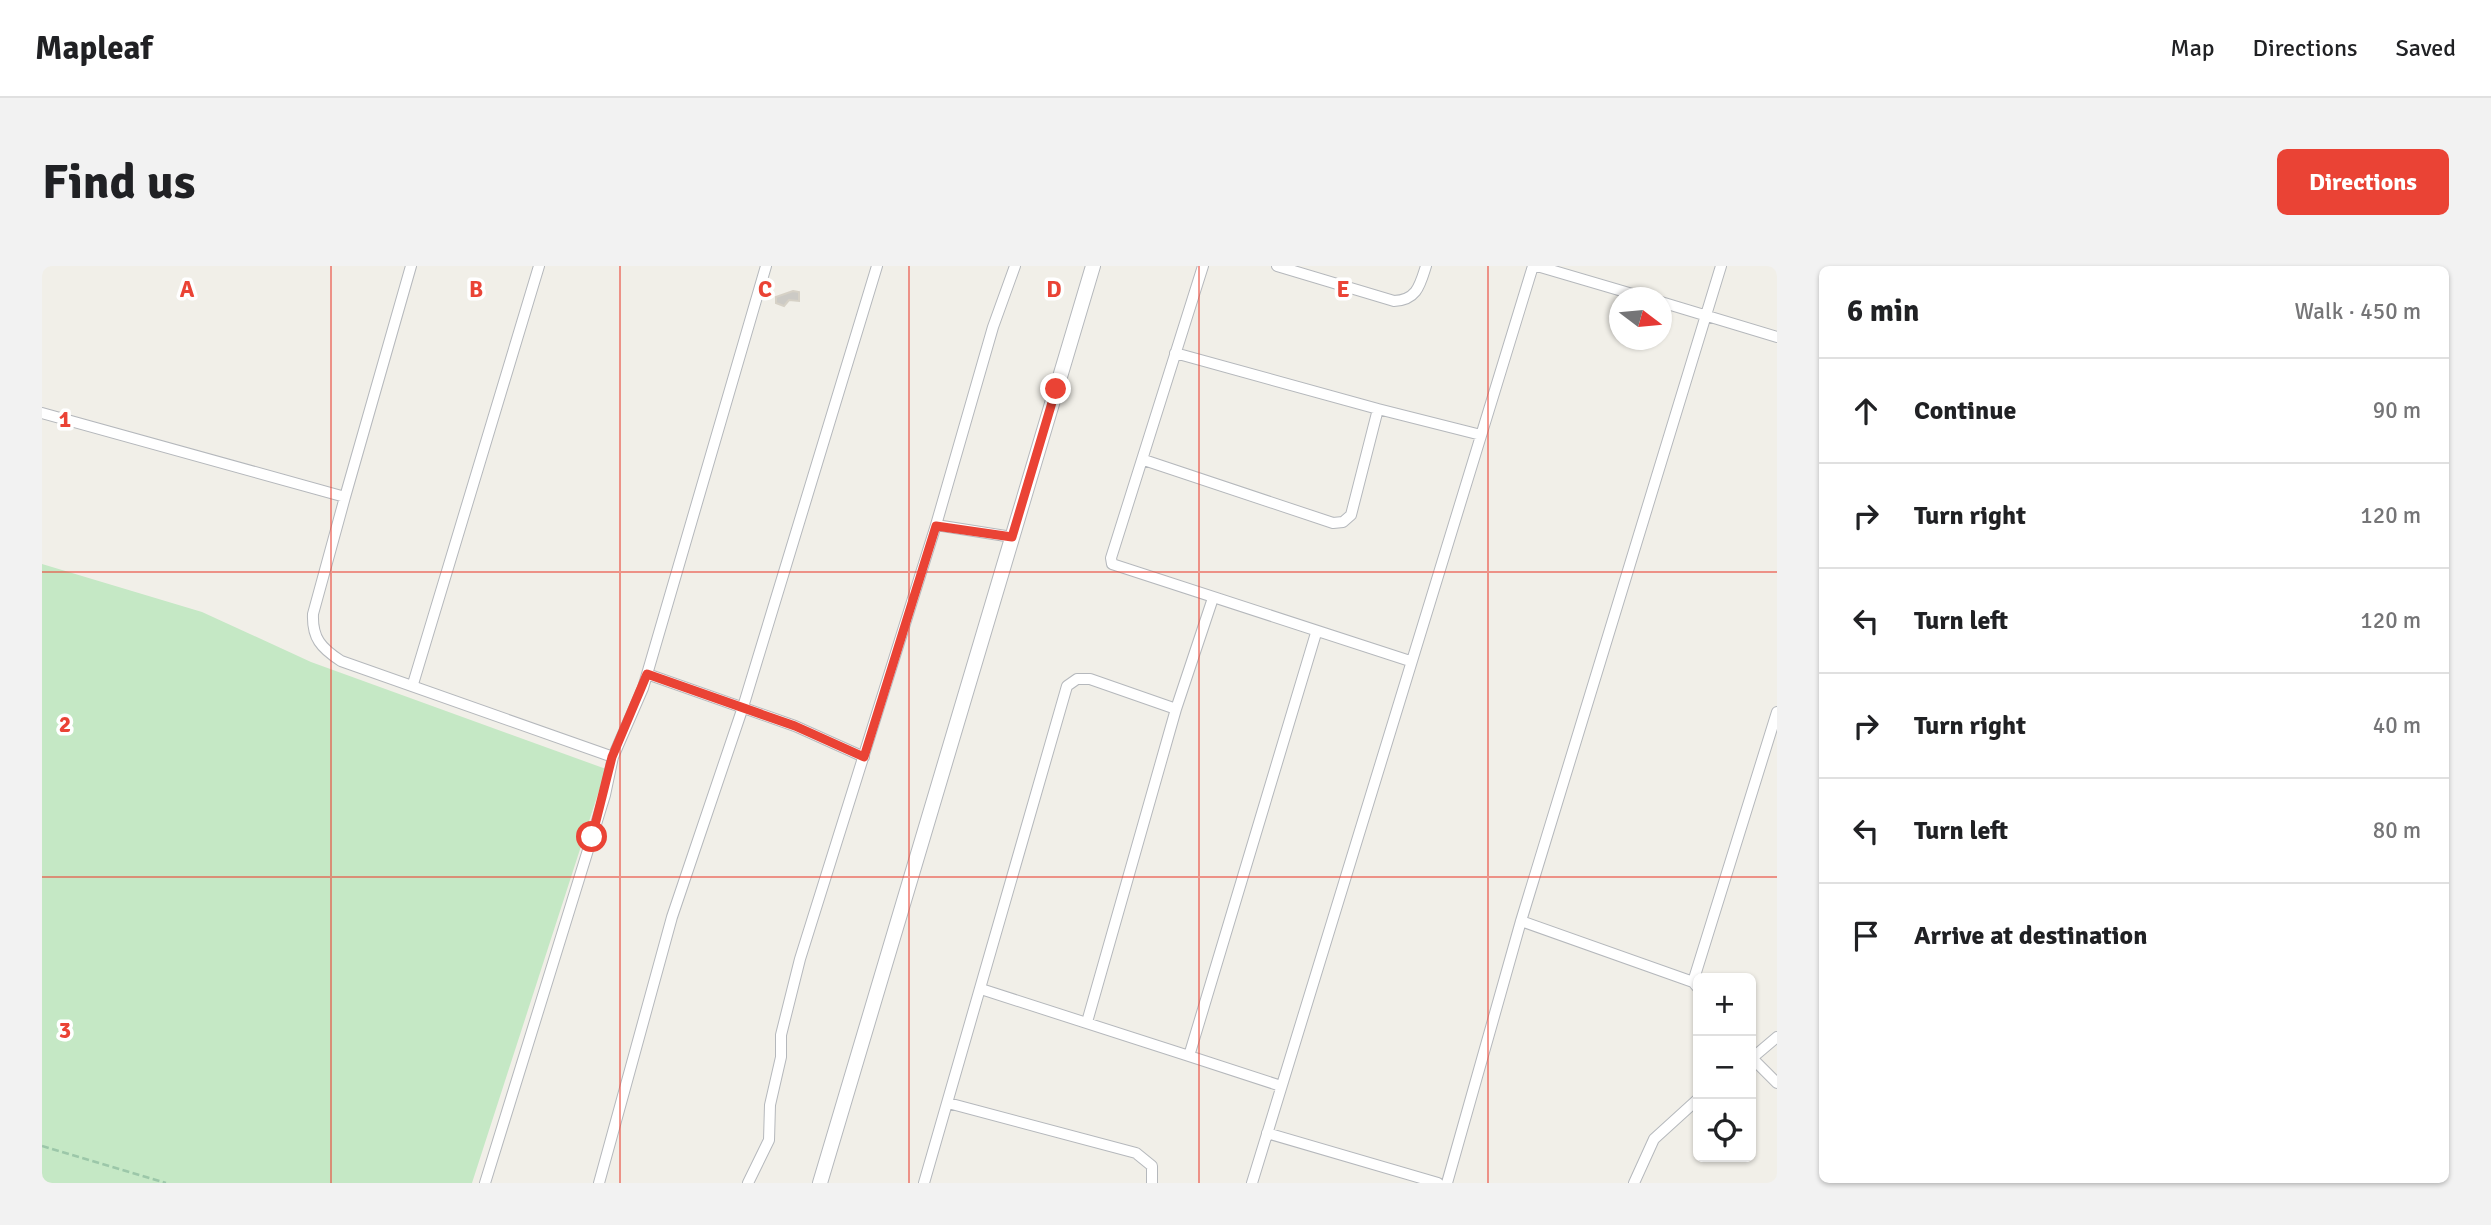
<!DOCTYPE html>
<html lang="en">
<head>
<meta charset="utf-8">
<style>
	:root { --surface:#fff; --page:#f2f2f2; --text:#202124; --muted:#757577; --line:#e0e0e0; --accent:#ea4335 }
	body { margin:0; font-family:Signika,sans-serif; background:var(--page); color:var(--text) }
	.controls { position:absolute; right:21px; bottom:21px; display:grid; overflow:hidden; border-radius:10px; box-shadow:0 2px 5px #0004 }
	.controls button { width:63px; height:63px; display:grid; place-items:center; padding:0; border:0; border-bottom:2px solid var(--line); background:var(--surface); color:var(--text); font:35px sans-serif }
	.compass { position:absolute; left:1567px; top:21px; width:63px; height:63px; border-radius:50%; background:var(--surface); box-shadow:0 2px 5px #0004; rotate:106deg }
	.stop { position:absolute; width:21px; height:21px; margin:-16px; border:5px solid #ea4335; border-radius:50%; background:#fff }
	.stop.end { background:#ea4335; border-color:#fff; box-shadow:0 2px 7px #0008 }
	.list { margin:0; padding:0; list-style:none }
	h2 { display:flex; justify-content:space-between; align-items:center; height:91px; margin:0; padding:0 28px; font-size:30px }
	h2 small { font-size:23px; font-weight:400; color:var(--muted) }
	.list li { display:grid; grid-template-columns:46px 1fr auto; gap:21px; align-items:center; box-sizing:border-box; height:105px; padding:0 28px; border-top:2px solid var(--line) }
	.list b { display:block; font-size:26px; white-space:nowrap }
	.list em { font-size:23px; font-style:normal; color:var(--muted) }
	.icon { flex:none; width:38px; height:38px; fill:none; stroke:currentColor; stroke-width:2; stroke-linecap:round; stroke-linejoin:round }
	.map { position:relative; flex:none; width:1735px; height:917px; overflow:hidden; border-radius:10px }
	header { display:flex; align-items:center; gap:42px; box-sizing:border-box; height:98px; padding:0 35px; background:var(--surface); border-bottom:2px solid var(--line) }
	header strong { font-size:33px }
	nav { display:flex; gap:38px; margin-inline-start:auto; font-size:24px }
	.intro { display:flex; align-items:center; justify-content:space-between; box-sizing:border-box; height:168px; padding:0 42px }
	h1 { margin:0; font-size:49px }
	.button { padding:18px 32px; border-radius:10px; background:var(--accent); color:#fff; font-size:24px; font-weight:700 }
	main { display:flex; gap:42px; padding:0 42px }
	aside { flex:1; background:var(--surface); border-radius:10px; box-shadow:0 2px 5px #0004 }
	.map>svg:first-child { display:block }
</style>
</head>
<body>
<header>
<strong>Mapleaf</strong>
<nav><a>Map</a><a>Directions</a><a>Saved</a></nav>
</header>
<div class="intro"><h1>Find us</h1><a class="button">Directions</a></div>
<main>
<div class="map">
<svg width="1735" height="917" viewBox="0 0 1735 917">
	<rect width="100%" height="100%" fill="#f1efe8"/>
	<!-- green -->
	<path fill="#c5e8c5" d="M0 298 160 346 269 396 564 503 430 917H0Z"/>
	<!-- building -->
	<path fill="#cccac5" stroke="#d6d1c6" stroke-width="2" d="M751 25 757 26V35L747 34 742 40 734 37V31Z"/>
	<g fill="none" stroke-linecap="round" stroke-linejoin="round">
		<!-- minor casing -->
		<g stroke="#b5b8bc" stroke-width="12">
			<path id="minor" d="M1161 0 1069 292 1070 298 1368 395
				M1235 0 1352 35C1375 34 1378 19 1384 0
				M1495 0 1604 32
				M1619 36 1735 71
				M1336 143 1439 169
				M0 147 303 231 271 348C270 372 279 382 299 395L571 491 563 529 443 917
				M1102 194 1291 257 1301 256 1309 249 1336 143 1133 87
				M303 231 369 0
				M894 259 951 61 973 0
				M605 408 753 460 822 491
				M371 418 497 0
				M571 491 601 422 724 0
				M1479 655 1651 716 1656 722
				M1651 716 1735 446
				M939 723 1147 790 1274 367
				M1045 756 1134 443 1171 332
				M1147 790 1239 820
				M1709 791 1735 817
				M1709 793 1735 771
				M906 837 1094 887 1110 900V917
				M1225 867 1396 917
				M557 917 630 651 701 441 835 0
				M706 917 727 874 728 839 739 791V769L758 693 894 259 970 271
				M882 917 1025 420 1035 413H1048L1134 443
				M1210 917 1491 0
				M1405 917 1479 655 1679 0
				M1592 917 1612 873 1656 833"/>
		</g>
		<!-- tertiary casing -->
		<g stroke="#b5b8bc" stroke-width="16">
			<path id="tertiary" d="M778 917 1051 0"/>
		</g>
		<!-- path -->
		<path stroke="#9cc7a9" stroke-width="2.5" stroke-dasharray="7 3.5" stroke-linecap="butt" d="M0 880 124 917"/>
		<!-- minor -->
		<use href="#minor" stroke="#fff" stroke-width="10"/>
		<!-- tertiary -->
		<use href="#tertiary" stroke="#fff" stroke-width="14"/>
	</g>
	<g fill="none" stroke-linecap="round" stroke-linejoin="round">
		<!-- route -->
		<path stroke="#ea4335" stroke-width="9" d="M550 571 570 491 605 408 753 460 822 491 894 260 970 271 1014 123"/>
	</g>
	<!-- grid -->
	<path fill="none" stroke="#ea4335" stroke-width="2" stroke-opacity="0.55" d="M289 0V917M578 0V917M867 0V917M1157 0V917M1446 0V917M0 306H1735M0 611H1735"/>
	<g font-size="23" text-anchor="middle" font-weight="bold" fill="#ea4335" stroke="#fff" stroke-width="7" stroke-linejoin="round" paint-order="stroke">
		<text x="145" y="31">A</text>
		<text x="434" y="31">B</text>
		<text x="723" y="31">C</text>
		<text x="1012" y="31">D</text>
		<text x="1301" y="31">E</text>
		<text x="23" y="161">1</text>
		<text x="23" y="466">2</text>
		<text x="23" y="772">3</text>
	</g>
</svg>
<div class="controls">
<button>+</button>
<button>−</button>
<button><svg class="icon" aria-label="locate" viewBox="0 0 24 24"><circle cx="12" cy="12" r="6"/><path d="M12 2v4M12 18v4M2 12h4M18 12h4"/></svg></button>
</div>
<svg class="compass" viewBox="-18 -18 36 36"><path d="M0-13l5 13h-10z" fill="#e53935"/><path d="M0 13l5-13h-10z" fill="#757577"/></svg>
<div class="stop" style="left:550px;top:571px"></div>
<div class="stop end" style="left:1014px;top:123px"></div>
</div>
<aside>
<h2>6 min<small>Walk · 450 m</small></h2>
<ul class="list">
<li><svg class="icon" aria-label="ahead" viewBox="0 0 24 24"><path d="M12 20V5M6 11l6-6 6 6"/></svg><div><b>Continue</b></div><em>90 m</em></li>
<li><svg class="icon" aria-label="right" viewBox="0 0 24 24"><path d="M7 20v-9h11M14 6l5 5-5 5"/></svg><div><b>Turn right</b></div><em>120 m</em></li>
<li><svg class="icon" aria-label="left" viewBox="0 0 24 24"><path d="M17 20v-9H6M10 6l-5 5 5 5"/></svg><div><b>Turn left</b></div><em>120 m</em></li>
<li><svg class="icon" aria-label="right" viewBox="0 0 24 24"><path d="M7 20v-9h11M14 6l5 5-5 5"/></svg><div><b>Turn right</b></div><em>40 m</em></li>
<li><svg class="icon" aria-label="left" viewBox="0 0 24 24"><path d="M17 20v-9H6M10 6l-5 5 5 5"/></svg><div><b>Turn left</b></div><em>80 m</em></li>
<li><svg class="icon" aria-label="arrive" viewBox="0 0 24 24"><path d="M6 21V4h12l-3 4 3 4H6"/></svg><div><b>Arrive at destination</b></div></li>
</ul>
</aside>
</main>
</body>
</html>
